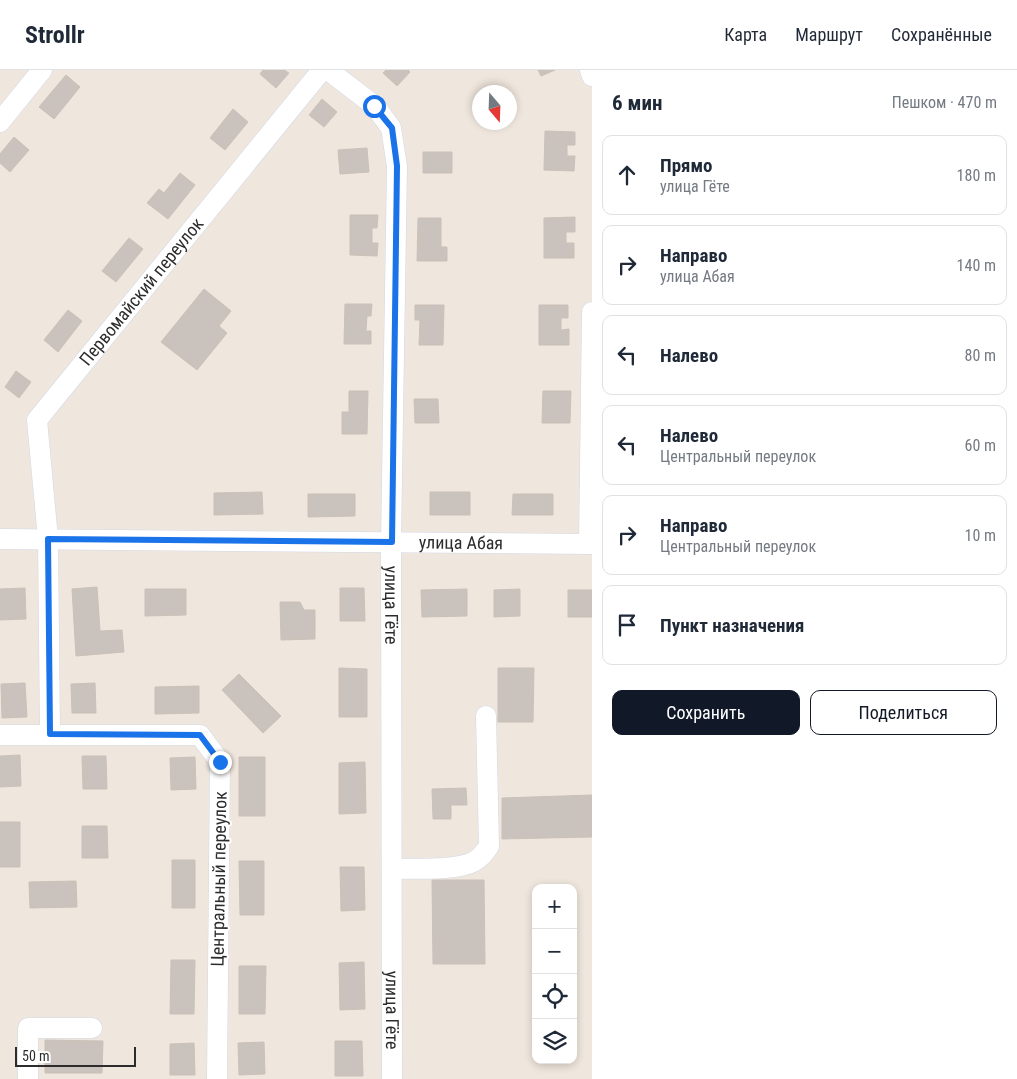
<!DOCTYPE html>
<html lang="ru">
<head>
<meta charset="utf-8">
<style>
	:root { --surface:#fff; --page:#f2f2f3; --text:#1f2937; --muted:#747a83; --line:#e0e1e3; --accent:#111827 }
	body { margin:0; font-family:"Roboto Condensed",sans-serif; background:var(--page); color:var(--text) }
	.controls { position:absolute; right:15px; bottom:15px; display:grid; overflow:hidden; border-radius:10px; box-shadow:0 2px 8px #0003 }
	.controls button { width:45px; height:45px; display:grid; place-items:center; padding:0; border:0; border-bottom:1px solid var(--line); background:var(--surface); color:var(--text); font:25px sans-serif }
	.compass { position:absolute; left:472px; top:15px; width:45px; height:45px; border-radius:50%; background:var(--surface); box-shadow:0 2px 8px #0003; rotate:161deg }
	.scale { position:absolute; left:15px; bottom:12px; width:121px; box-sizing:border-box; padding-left:5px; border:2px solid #2c2c2c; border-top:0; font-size:14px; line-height:18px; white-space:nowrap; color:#2c2c2c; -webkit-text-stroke:4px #fff; paint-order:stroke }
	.stop { position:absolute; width:15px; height:15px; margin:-11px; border:4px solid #1a73e8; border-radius:50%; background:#fff }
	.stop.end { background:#1a73e8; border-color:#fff; box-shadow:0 1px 5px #0008 }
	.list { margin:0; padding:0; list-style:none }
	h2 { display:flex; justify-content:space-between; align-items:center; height:65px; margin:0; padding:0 20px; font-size:21px }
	h2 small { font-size:16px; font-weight:400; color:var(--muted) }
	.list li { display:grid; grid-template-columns:32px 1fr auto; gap:15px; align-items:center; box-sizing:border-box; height:80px; margin:0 10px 10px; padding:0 10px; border:1px solid var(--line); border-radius:10px }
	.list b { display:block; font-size:19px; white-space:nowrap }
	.list p { margin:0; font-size:16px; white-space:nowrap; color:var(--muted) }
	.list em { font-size:16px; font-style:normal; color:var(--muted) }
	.actions { display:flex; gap:10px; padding:15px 20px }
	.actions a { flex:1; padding:11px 0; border:1px solid var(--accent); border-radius:10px; text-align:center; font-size:18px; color:var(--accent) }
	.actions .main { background:var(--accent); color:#fff }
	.icon { flex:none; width:28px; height:28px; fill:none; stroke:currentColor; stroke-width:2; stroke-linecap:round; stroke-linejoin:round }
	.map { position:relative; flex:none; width:592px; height:1009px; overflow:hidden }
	header { display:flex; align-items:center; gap:30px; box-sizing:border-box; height:70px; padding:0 25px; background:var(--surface); border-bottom:1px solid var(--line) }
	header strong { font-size:24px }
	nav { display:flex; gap:28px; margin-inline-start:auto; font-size:18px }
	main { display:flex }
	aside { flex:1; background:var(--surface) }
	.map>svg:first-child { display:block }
</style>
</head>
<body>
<header>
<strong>Strollr</strong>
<nav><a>Карта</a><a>Маршрут</a><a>Сохранённые</a></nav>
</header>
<main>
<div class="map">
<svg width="592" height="1009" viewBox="0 0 592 1009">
	<rect width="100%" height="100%" fill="#efe6dd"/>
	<!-- building -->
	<path fill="#cac3bd" stroke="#cac1b7" d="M263 0H284L289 3 276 18 260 4Z
		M386 0H408L410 2 397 16 383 3Z
		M538 0H555L541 6Z
		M66 5 80 17 54 49 39 37Z
		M322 29 337 42 324 57 309 45Z
		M233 39 248 52 225 80 210 68Z
		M545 61 575 62V75H567V86H575L574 101 544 100Z
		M14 67 29 80 10 102 0 93V84Z
		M367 78 369 102 340 104 338 80Z
		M423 82H452V103H423Z
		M180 103 195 115 168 149 147 133 159 119 164 123Z
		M350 145H378L377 158H372V173H378L377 186 350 185Z
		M575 147V162H566V173H574V188H544V148Z
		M418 148H441V177H447V191H417Z
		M129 168 143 179 116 212 102 201Z
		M204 219 231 241 219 256 227 263 197 300 161 272Z
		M345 234H372L371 246H367L366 261H371V274H344Z
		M415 235H444L443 275H419L420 250H415Z
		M539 235H568V248H561V260L569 259V275H539Z
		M68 240 82 251 58 282 44 270Z
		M16 301 31 312 19 328 5 317Z
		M349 321H368L367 364H342V342H349Z
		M543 321H571L570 353H542Z
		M414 329H438L439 353H415Z
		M262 422 263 444 214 445V423Z
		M430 422H470V445H430Z
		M308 424H355V446L308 447Z
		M513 424H553V445H512Z
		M97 517 100 561 122 560 124 582 76 586 72 519Z
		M25 518 26 549 0 550V519Z
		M340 518H364L365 551H340Z
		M145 519H186V545L145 546Z
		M467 519V546L422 547 421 520Z
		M520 519V546L494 547V520Z
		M568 520H592V547H568Z
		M280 532H300L304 540H315V569L281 570Z
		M339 598 367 599V647H339Z
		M498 598H534L533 652H498Z
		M239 604 281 646 263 663 222 620Z
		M25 613 27 647 2 648 1 614Z
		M95 613 96 643H72L71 614Z
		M199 616V643L155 644V617Z
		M20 685 21 716 0 717V686Z
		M82 686H106L107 719H83Z
		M195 687 196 719 171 720 170 688Z
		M239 687H265V746H239Z
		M365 692 366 743 339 744V693Z
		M466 718 467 735H451V749H433L432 719Z
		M592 725V767L502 769V728Z
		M0 752H20V797H0Z
		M82 756H107L108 788H82Z
		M172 790H195V838H172Z
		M239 791H264V845H240Z
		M340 797H364L365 840 341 841Z
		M432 810H484L485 894H433Z
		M76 811 77 837 30 838 29 812Z
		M171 890H195L194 944H170Z
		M364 892 365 939 340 940 339 893Z
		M239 896H266L265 944H239Z
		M45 970 103 971 102 1003H45Z
		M335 971H362L363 1006H335Z
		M264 972 265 1004 239 1005 238 973Z
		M194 973 195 1005H170V974Z"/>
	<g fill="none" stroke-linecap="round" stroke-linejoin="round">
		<!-- minor casing -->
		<g stroke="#d2d8e6" stroke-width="21">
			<g id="minor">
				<path id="s1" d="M328 0 375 36 391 58 397 96 391 472 392 1009"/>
				<path d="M590 0 592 6"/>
				<path d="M0 52 42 0"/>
				<path id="s2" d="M0 469 592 474"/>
				<path d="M589 474 592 242"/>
				<path id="s3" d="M50 664 48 469 37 350 322 0"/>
				<path d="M0 665H200L220 692 217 1009"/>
				<path d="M392 799C413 798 455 801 473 792 481 788 485 782 489 776L486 646"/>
				<path d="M28 1009V958H92"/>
			</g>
		</g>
		<!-- minor -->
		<use href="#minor" stroke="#fff" stroke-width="20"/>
	</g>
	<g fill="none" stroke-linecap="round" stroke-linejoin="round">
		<!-- route -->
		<path stroke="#1a73e8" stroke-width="6" d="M220 692 200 665 50 664 48 469 392 472 397 96 392 58 374 36"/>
	</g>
	<g text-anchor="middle" stroke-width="4" stroke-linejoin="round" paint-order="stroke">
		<!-- street labels -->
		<g font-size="18" fill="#2c2c2c" stroke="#fff">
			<text dy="6" stroke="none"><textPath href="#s3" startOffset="480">Первомайский переулок</textPath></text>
			<text dy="6" stroke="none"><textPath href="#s2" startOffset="461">улица Абая</textPath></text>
			<text dy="6" stroke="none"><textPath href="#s1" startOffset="564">улица Гёте</textPath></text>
			<text transform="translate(219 809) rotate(-89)" y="6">Центральный переулок</text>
			<text dy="6" stroke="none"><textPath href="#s1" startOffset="969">улица Гёте</textPath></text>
		</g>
	</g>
</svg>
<div class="controls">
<button>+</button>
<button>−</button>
<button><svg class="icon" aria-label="locate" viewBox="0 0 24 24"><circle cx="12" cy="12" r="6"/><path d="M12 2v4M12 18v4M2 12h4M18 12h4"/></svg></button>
<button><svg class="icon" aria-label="layers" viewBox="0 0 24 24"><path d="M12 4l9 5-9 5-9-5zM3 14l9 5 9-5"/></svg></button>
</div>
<svg class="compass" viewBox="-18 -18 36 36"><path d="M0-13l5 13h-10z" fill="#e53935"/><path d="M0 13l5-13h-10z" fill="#747a83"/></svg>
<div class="scale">50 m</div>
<div class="stop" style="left:374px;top:36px"></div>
<div class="stop end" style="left:220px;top:692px"></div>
</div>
<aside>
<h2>6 мин<small>Пешком · 470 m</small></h2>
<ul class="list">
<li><svg class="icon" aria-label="ahead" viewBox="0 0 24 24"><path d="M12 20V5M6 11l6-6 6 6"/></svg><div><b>Прямо</b><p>улица Гёте</p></div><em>180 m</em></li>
<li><svg class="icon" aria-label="right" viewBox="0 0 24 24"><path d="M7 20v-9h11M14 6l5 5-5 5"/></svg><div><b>Направо</b><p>улица Абая</p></div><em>140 m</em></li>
<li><svg class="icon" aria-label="left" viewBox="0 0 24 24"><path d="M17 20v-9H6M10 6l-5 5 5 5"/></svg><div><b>Налево</b></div><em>80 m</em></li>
<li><svg class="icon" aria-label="left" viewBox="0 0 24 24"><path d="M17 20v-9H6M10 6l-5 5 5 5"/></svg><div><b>Налево</b><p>Центральный переулок</p></div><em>60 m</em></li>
<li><svg class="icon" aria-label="right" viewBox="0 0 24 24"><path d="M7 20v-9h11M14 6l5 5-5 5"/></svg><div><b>Направо</b><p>Центральный переулок</p></div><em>10 m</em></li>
<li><svg class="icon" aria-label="arrive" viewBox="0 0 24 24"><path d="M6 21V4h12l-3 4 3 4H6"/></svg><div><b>Пункт назначения</b></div></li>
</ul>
<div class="actions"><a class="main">Сохранить</a><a>Поделиться</a></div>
</aside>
</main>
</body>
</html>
